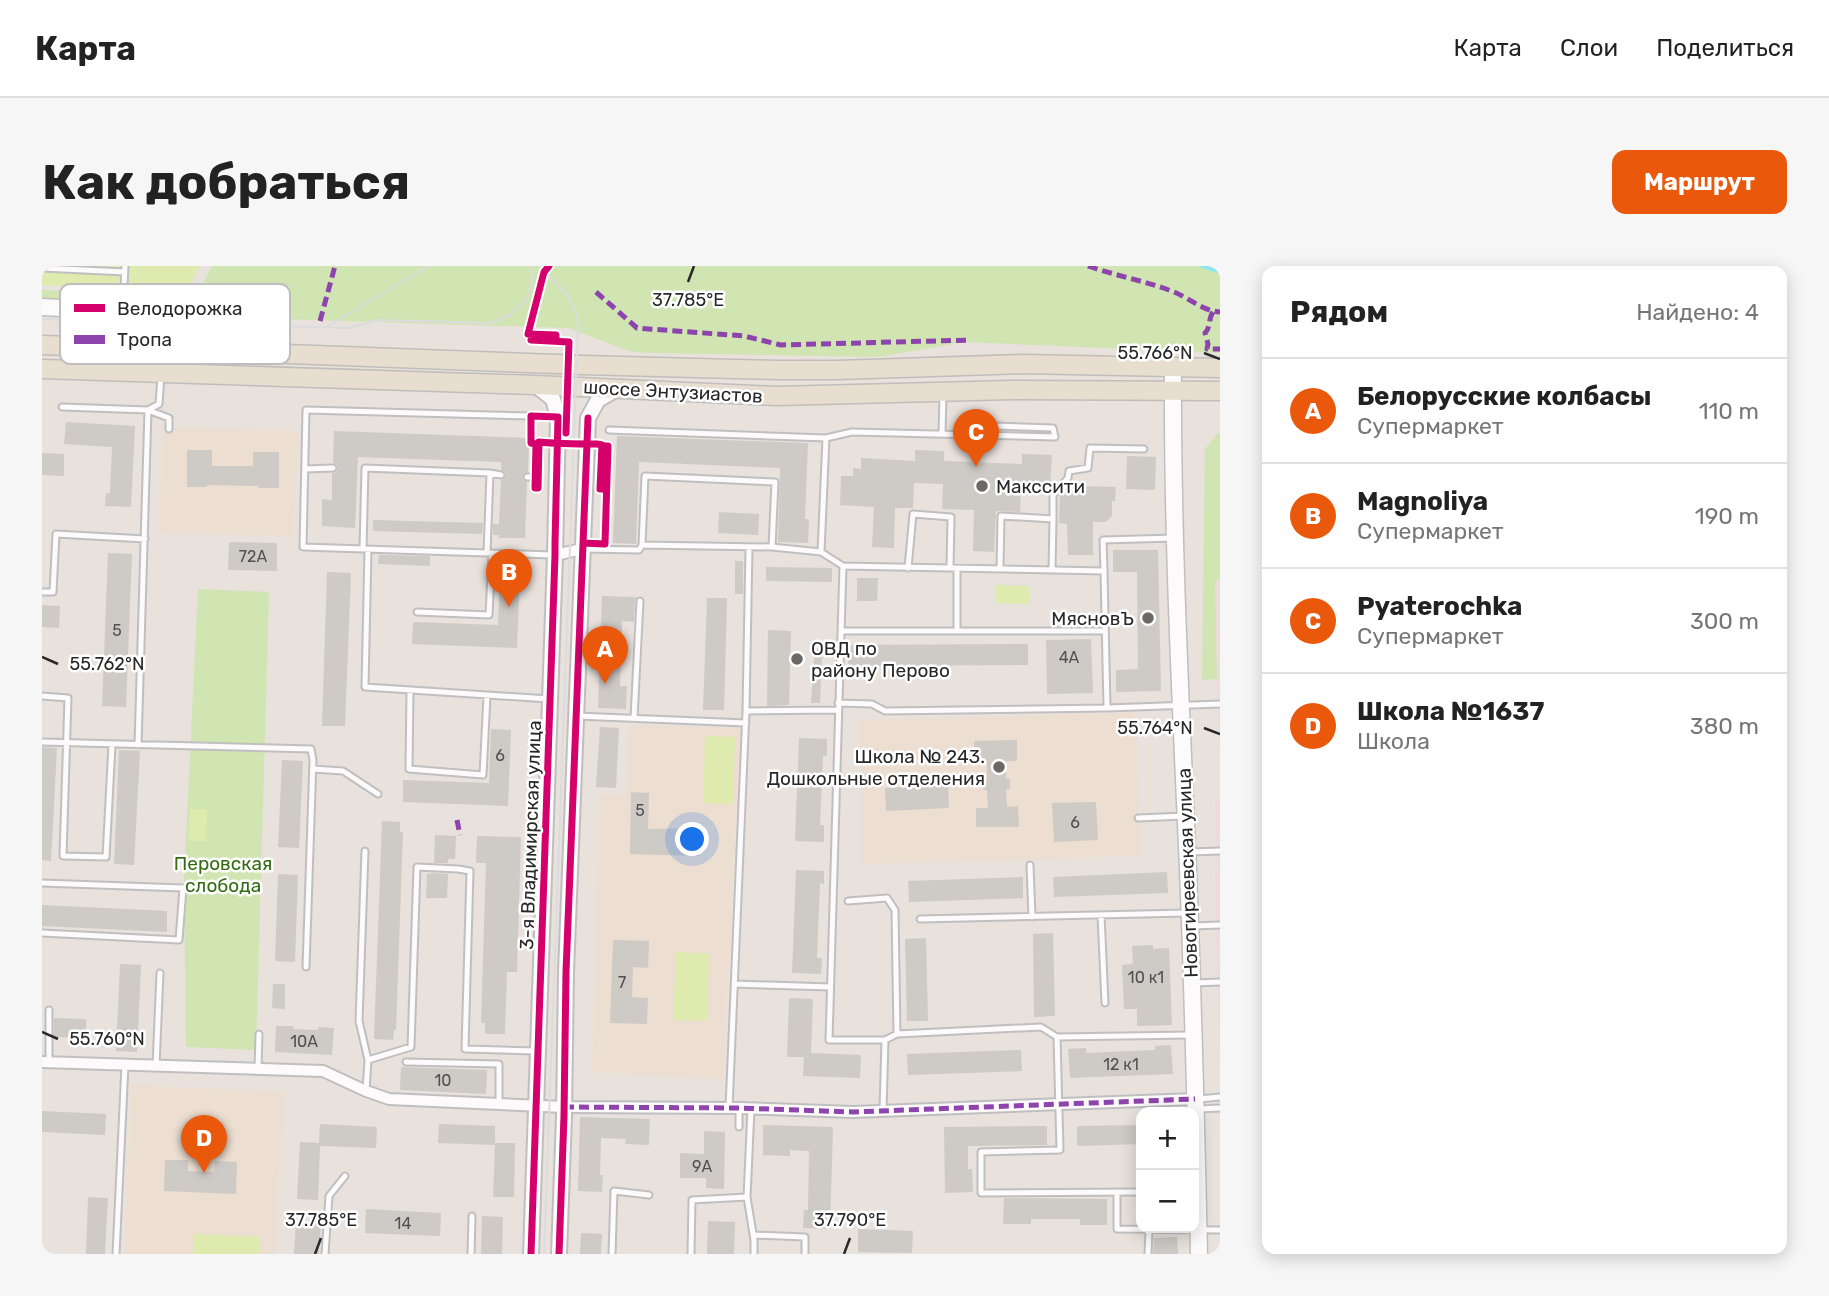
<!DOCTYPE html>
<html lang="ru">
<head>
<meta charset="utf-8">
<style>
	:root { --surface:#fff; --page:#f6f6f6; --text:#222; --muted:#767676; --line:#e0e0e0; --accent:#ea580c }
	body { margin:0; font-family:Rubik,sans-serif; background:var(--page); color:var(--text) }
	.controls { position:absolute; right:21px; bottom:21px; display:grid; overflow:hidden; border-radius:14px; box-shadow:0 4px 18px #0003 }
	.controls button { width:63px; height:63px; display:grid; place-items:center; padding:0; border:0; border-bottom:2px solid var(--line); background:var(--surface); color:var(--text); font:35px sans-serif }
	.you { position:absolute; left:651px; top:574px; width:24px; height:24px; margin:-18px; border:5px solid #fff; border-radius:50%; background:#1a73e8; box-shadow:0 0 0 10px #1a73e833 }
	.badge { display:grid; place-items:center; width:46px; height:46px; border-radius:50%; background:var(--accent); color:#fff; font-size:23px; font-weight:700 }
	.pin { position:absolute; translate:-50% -58px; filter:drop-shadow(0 2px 4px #0008) }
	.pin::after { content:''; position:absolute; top:37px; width:24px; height:21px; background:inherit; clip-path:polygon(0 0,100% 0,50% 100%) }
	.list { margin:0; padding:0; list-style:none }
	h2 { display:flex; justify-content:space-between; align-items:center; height:91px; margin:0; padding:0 28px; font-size:30px }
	h2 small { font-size:23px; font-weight:400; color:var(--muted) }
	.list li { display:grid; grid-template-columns:46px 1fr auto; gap:21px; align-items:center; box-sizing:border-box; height:105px; padding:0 28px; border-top:2px solid var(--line) }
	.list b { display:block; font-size:26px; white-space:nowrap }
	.list p { margin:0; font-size:23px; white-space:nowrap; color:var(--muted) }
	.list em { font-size:23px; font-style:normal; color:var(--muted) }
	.map { position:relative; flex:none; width:1178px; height:988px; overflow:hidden; border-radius:14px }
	header { display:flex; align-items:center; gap:42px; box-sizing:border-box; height:98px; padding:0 35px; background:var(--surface); border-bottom:2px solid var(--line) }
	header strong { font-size:33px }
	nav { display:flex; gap:38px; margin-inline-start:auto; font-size:24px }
	.intro { display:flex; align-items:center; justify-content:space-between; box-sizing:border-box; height:168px; padding:0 42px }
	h1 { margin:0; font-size:49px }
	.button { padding:18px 32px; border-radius:14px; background:var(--accent); color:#fff; font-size:24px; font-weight:700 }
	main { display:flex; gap:42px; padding:0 42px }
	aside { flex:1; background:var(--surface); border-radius:14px; box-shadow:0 4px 18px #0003 }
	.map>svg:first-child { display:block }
</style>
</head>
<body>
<header>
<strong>Карта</strong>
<nav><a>Карта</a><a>Слои</a><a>Поделиться</a></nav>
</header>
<div class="intro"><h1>Как добраться</h1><a class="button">Маршрут</a></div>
<main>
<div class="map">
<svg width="1178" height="988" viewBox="0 0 1178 988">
	<rect width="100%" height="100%" fill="#e8e1dc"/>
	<!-- education -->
	<path fill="#ecded0" d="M121 162 256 165 252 270 117 267Z
		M1094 447 1097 590 820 598 818 454Z
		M589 459 698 462 681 813 550 806 559 529 584 530Z
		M89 819 242 826 232 988H83Z"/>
	<!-- medical -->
	<path fill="#efdadb" d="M1169 194H1178V487L1175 418Z
		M1173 534H1178V798L1173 607H1176Z"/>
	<!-- green -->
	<path fill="#d0e5b2" d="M170 0H1178V87L923 76 835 91 607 87 587 85 526 62 176 51 152 42 0 34V24L155 30Z
		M1176 167H1178V312L1173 317 1175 413 1160 414 1163 183Z
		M156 323 227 326 214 784 144 781 142 614Z"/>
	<!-- pitch -->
	<path fill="#dfeaae" d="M0 0H158L145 25 0 19Z
		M954 319 988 320V338L954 337Z
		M663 470 693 471 691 538 661 537Z
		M148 543H165L164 575H147Z
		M634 686 667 688 665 755 631 754Z
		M152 968 218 971 217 988H151Z"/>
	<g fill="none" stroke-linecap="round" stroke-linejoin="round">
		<!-- stream -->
		<path stroke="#89e8f0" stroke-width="3.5" d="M1160 0 1178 6"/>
	</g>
	<!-- building -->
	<path fill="#cecac6" d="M24 156 93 160 89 241 63 240 64 227H68L70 181 22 178Z
		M292 165 487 172 486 206 482 207 480 210 481 214 485 216 483 272H457V269H451V258H457L459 214 462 213 464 209 463 206 459 204V196L316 191 313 262 280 260V233L290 234V207L294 206 296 202 295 199 291 197Z
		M575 170 766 177 763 253H767L766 277 736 276 738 202 597 196 594 278 571 277Z
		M145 184H170V200H211V186H237V222H216V220L165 219V221H145Z
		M873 184 902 185V195L980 198V188L1010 189 1008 222 979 221 978 246 954 245 952 286 931 285 932 244 900 243 901 218 872 217 871 242H853L852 282 830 281 832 241 798 239 799 210H811V202L819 203V192L873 195Z
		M0 187 22 188V210L0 209Z
		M1085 190 1114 191 1113 224 1084 223Z
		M1038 220 1074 221 1073 235H1070V250L1064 256H1051V289H1026L1025 258 1017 257 1018 229 1021 226H1032Z
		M677 246 717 248 716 269 676 267Z
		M331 254 441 257 440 268 331 265Z
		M187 276 235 277V305L186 304Z
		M1071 284H1116L1119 425 1074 426V404L1096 403 1095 306H1071Z
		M66 287 90 288 84 441 60 440Z
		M337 289 388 290V300L336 298Z
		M693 295H701V328H693Z
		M724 301 790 302V316L724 315Z
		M458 305 478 306 475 382 370 378 371 356 456 359Z
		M285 306 309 307 303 460H280Z
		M815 312H836L835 335H815Z
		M560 330 595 331 593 335 592 356 580 355 578 420H585L584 443 556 442Z
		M665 332H685L682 444H661Z
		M0 339 18 340 17 362 0 361Z
		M726 364 749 365 747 439 725 440Z
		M1049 373 1051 427 1005 428 1004 374Z
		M986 378V399L806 400V379Z
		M773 382 780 383 778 437H769Z
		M558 461 577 462 574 522 554 521Z
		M449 463 469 464 466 540 361 536V514L447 517Z
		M757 472 785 473V490H781L778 559H782V576L753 575Z
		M975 474V495H964V513H968V523H964L965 541 976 540 977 561H934V542H946L945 524H941V513H945V496H933L932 475Z
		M0 481 15 482 9 595 0 594Z
		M77 484 98 485 92 599 72 598Z
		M240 494 261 495 257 582 236 581Z
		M906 519 907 542 844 545 843 522Z
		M589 526 607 527 606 563 658 562 657 590 588 588Z
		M1054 536 1056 574 1012 576 1010 537Z
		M340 555 358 556V566H361L354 764H352L351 774 332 773Z
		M393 569 414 570 413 593H406V597H392Z
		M435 570 479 571 475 706H465L463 768H443V757H439L444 597H434Z
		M754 604 782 605V618L778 617 775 692H780L779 708 750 707Z
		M1125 606 1126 627 1012 631 1011 611Z
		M392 607 406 608 405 632H384L385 608Z
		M236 608 256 609 253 696 233 695Z
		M981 611V632L867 636 866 615Z
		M0 639 125 645V666L0 660Z
		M1011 667 1013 750 992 751 991 668Z
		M884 672 886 755H865L863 673Z
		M571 674 607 675 606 702 591 701 590 731 606 732 605 758 568 757Z
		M1111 679V683L1127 682 1130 759 1095 760V743H1082L1080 699 1091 698 1090 680Z
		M78 698 99 699 95 786 74 785Z
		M231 718H243V743L230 742Z
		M747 732 771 733 769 787 819 789 818 812 761 810 762 791H745Z
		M12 752 44 753V772L12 771Z
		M234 760H252L251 763 276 764V761L292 762 290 789 233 786Z
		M1129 779 1131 808 1028 812 1026 783 1044 782V787L1113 784V780Z
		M979 784 980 805 866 809 865 788Z
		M359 801 445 804 444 828 358 824Z
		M0 845 64 848 63 869 0 866Z
		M538 851 608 853 607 879 583 878 584 873 559 872 558 909H561L560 926 536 925Z
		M278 858 335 861 334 882 278 880 276 934 255 933 258 876 277 877Z
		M397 858 453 860V879L396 877Z
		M721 859 791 861 788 963 761 962 762 944H766L767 885 748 884V890L721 889Z
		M1099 859V878L1035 880V860Z
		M1005 860V879L926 880V903H930L931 926 903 927 902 861Z
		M662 865 683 866 682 923 664 922V912H638V887L662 888Z
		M453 877H473L472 931H451Z
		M123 894H146V905L172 906 173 895 195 896 194 928 122 925Z
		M46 931 66 932 63 988H44Z
		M962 932 1065 933V959H1038V953H989V958H961Z
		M324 943 399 947 398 970 323 967Z
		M440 950 461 951 460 988H439Z
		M666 955 693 956 692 988H665Z
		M254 956 279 957 277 988H252Z
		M816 963 871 965 870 987 816 986Z
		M539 967 560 968 559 988H538Z
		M1135 971 1136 988H1111L1112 972Z"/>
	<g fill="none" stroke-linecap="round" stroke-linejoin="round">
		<!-- service casing -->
		<g stroke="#c0bfbf" stroke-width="9">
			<path id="service" d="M0 2 83 6
				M81 42 83 0
				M20 141 106 144 117 138 119 110
				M489 150 264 144 261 281 510 289
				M567 164 784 172 779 286
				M900 168 901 129
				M784 172 810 166 1013 171 1011 162 918 159 917 169
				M263 203 291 202
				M448 207 459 209
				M485 211H488
				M1011 253V229L1026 212 1027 205 1046 202 1048 182 1102 183
				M600 279 603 210 733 216 730 281
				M321 283 323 202 448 207 445 287
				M326 283 323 421 507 433
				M542 283 597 284 600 279 730 281 779 286 801 300
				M866 302 871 248 909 251 908 302
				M958 303 959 250 1011 253 1010 304
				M1062 305 1061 274 1132 272
				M0 326H11L14 268 103 273
				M375 346 447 349 450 287
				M799 365H1063
				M915 365V303
				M368 424 367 503 441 509 445 430
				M0 430 26 432 21 590 64 591 70 479
				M796 437 830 438 843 445 1065 442 1178 438
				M704 445 707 281
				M535 450 704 457
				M592 452 598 335
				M0 476 269 483 271 494 264 701
				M96 479 106 144 127 152V163
				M271 503 301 505 336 528
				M1096 552 1142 550
				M323 585 317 755 326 794
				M1148 586 1178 585
				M988 599 990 651
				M0 617 141 622 137 674 0 667
				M806 635 845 632 853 644 855 768
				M1059 649 1063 737
				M878 653 1144 647
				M1150 660 1178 659
				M1152 717 1178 716
				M692 718 788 721
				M843 774 855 768 999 761 1015 771
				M7 796V744
				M364 796 457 798V838
				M114 800 118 707
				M216 803 217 768
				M324 825 326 794 369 781 375 601 416 603 428 605 423 783 493 785
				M1157 833 1178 831
				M687 842 704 445 796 444
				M709 843 705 931 712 974V988
				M1157 843 1178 842
				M841 844 843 774H787L801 300 1062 305 1065 442
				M697 861V842
				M1075 926V963L1178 964
				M1099 926 939 927V886L1018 884 1015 771 1148 769
				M711 969 763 971V988
				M74 988 83 799
				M283 988 287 930 303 910
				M429 988 430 950
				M570 988 572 925 607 929
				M649 988 650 934 705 931
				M1106 988 1107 964"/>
		</g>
		<!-- minor casing -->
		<g stroke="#c0bfbf" stroke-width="14">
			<path id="minor" d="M513 289 540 283
				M0 796 281 805 324 825 347 833 522 841 697 842 811 846 1153 833"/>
		</g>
		<!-- tertiary casing -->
		<g stroke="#c0bfbf" stroke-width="18">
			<path id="tertiary" d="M489 988 513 289 516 151 511 133 493 119
				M517 988 522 850 524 706 546 152 556 134 575 123"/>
		</g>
		<!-- secondary casing -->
		<g stroke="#c0bfbf" stroke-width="19">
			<path id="secondary" d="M0 41 131 48 158 57 215 86
				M1131 101C1130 261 1138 421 1145 581 1151 717 1154 852 1157 988"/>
		</g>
		<!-- primary casing -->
		<g stroke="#c0bdbb" stroke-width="21">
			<path id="primary" d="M0 79 540 99 736 104H795L980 98 1178 102
				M0 103 493 119 735 130 970 124 1178 125"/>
		</g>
		<!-- service -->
		<use href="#service" stroke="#fcfafa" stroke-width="5"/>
		<!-- minor -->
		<use href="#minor" stroke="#fcfafa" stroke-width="10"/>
		<!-- tertiary -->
		<use href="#tertiary" stroke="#fcfafa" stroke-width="14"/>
		<!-- secondary -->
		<use href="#secondary" stroke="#fcfafa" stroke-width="16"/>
		<!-- primary -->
		<use href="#primary" stroke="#e7ded0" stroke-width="18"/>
		<!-- tram -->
		<path stroke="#dcdcde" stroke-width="2" d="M496 0C514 17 535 33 536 60L502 988
			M0 53 307 62 335 54 449 57 469 48 483 35 491 16 489 0
			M286 60 386 0"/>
		<!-- quiet -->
		<path stroke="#8e44ad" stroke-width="5" stroke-dasharray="10 5" stroke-linecap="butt" d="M1046 0C1074 10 1104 15 1132 26 1147 32 1161 45 1178 46
			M554 26 595 62 702 70 739 79 929 74
			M157 31 166 53
			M1171 46C1166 53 1169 61 1163 67L1166 78 1165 83H1178
			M278 55 293 0
			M415 554 418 569
			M522 841 697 842 811 846 1153 833"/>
		<!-- cycleway casing -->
		<g stroke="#fff" stroke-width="11">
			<path id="cycleway" d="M507 0 502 6 486 68 514 69V72L490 71 489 74 527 76 524 167
				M489 988 513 289V277L516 151 489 150V177L494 178 493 222H496L497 176C517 178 536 178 555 178L560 179 558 223H561L562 180H566L563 278 541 277
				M517 988 522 850 524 706 546 152"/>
		</g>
		<!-- cycleway -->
		<use href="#cycleway" stroke="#d6006c" stroke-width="7"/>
	</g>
	<!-- ticks -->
	<path fill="none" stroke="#282828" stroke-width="2.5" d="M646 16 652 0M1162 87 1178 93M0 391 16 398M1162 462 1178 468M0 766 16 773M273 988 279 972M802 988 808 972"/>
	<!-- markers -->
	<g fill="#6b6967" stroke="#fff" stroke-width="2.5">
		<circle cx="940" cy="220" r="7"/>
		<circle cx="1106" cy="352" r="7"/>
		<circle cx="755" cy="393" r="7"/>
		<circle cx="957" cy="501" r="7"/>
	</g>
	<g text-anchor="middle" stroke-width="5" stroke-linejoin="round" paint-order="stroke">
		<!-- number labels -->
		<g font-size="16" fill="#525150">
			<text x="211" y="296">72А</text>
			<text x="75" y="370">5</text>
			<text x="1027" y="397">4А</text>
			<text x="458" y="495">6</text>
			<text x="598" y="550">5</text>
			<text x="1033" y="562">6</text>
			<text x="1104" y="717">10 к1</text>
			<text x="580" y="722">7</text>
			<text x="262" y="781">10А</text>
			<text x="1079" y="804">12 к1</text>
			<text x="401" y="820">10</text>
			<text x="660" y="906">9А</text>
			<text x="361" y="963">14</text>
		</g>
		<!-- street labels -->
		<g font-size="19" fill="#282828" stroke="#fff">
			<text transform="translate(631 125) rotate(3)" y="7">шоссе Энтузиастов</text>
			<text transform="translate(488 569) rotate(-88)" y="7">3-я Владимирская улица</text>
			<text transform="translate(1145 607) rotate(-92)" y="7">Новогиреевская улица</text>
		</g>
		<!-- poi labels -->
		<g font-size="19" fill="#282828" stroke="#fff" text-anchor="start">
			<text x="954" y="227">Макссити</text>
			<text x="1092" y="359" text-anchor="end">МясновЪ</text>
			<text x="769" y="389">ОВД по<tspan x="769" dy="22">району Перово</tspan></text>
			<text x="943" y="497" text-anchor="end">Школа № 243.<tspan x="943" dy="22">Дошкольные отделения</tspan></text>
		</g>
		<!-- park labels -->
		<g font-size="19" fill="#346b13" stroke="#fff">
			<text x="181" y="604">Перовская<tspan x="181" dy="22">слобода</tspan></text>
		</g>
	</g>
	<!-- legend -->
	<rect x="18" y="18" width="230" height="80" rx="10" fill="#fff" stroke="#bebebe" stroke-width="2"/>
	<rect x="32" y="38" width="31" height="8" fill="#d6006c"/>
	<rect x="32" y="69" width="31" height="9" fill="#8e44ad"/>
	<g font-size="19" fill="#282828">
		<text x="75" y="49">Велодорожка</text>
		<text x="75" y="80">Тропа</text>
	</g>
	<g font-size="18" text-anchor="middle" fill="#282828" stroke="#fff" stroke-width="5" stroke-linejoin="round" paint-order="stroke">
		<text x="646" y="40">37.785°E</text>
		<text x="1113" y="93">55.766°N</text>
		<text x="65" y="404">55.762°N</text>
		<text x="1113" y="468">55.764°N</text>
		<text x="65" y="779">55.760°N</text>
		<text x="279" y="960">37.785°E</text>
		<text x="808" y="960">37.790°E</text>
	</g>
</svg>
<div class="controls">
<button>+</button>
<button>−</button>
</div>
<div class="you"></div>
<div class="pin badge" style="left:563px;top:418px">A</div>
<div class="pin badge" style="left:467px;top:341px">B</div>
<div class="pin badge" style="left:934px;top:201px">C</div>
<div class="pin badge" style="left:162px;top:907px">D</div>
</div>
<aside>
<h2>Рядом<small>Найдено: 4</small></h2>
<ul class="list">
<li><span class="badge">A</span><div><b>Белорусские колбасы</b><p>Супермаркет</p></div><em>110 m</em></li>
<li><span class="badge">B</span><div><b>Magnoliya</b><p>Супермаркет</p></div><em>190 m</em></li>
<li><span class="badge">C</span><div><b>Pyaterochka</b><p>Супермаркет</p></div><em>300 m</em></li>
<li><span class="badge">D</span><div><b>Школа №1637</b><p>Школа</p></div><em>380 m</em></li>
</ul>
</aside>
</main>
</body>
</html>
